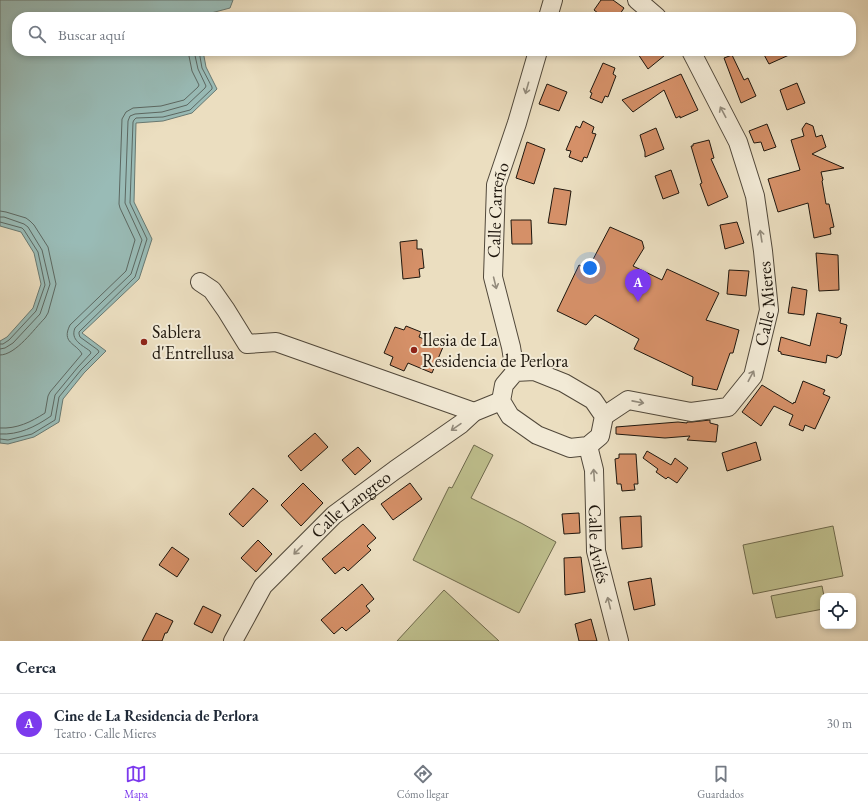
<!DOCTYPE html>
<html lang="es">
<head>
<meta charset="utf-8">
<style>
	:root { --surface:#fff; --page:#f2f2f3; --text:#1f2937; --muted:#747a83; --line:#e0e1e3; --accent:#7c3aed }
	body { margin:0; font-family:"EB Garamond",serif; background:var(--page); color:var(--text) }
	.controls { position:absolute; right:12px; bottom:12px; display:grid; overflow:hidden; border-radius:8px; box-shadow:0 2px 6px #0003 }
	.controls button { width:36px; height:36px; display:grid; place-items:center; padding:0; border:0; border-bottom:1px solid var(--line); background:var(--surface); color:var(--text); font:20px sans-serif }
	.you { position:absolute; left:590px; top:268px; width:14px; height:14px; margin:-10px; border:3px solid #fff; border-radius:50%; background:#1a73e8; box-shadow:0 0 0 6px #1a73e833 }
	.badge { display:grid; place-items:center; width:26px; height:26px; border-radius:50%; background:var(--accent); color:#fff; font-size:13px; font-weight:700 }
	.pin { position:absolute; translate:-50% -33px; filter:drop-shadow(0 1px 2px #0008) }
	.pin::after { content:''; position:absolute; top:21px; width:14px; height:12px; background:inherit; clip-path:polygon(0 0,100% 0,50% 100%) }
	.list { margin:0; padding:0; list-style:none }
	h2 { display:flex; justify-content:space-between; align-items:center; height:52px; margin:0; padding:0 16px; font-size:17px }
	h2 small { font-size:13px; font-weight:400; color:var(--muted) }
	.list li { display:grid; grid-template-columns:26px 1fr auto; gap:12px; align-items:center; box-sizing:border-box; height:60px; padding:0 16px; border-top:1px solid var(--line) }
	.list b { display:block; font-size:15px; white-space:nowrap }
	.list p { margin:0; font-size:13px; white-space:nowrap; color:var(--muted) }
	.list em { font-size:13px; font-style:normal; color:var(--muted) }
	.icon { flex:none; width:22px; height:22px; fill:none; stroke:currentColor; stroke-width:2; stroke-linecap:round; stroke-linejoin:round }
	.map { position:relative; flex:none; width:868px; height:641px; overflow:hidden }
	.search { position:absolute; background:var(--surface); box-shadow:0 2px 6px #0003; left:12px; right:12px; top:12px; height:44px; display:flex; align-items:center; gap:10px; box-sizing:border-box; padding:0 14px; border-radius:16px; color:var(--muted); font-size:15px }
	.sheet { height:112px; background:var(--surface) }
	nav { display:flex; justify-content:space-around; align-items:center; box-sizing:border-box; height:56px; border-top:1px solid var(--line); background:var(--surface); font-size:11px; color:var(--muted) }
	nav a { display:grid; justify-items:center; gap:2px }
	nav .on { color:var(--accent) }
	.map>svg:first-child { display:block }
</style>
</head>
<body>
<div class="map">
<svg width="868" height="641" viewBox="0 0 868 641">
	<rect width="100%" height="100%" fill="#ebdec0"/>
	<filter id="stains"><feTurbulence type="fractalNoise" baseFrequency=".005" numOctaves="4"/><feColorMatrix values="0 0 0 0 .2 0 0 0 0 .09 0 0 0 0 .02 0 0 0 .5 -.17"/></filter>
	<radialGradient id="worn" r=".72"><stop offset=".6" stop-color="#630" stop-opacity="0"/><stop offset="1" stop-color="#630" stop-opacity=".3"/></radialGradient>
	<!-- green -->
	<path fill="#bebf8d" stroke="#6e6a4d" d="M474 445 493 455 471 498 521 523 556 542 519 613 413 560 449 487 452 488Z
		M833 526 843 576 753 594 743 545Z
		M822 586 824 596H823V609L776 618 771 596Z
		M444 590 499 641H397Z"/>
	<!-- water -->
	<path fill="#99bbb6" stroke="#687972" d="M0 0H233L230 8 196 17H17V51H203L206 67 217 89 192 113 163 121 136 123 134 202 152 239 139 279 82 333 106 351 84 373 63 399 59 422 34 437 8 444 0 443V341L7 337 33 308 41 284 34 253 21 232 0 226Z"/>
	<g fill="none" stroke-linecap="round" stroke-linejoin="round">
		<!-- shore -->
		<path stroke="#5c6862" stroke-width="1" d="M0 211 6 212 26 218 30 221 34 225 48 247 56 284 48 313 45 318C34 329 16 355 0 355
			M0 217H4L24 224 28 227 42 250 50 284 40 314 13 343 5 348 0 349
			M0 222 22 228 24 230 38 252 45 285 36 311 9 340 3 344H0
			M0 428C17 429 31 422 45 413L48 396 50 392 82 354C76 343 61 343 70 325L126 271 135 240 120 208 119 204 122 119 126 112 133 108 161 106 184 100 198 87 199 85 192 71 188 51
			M0 434C19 435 35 427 51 416L55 395 78 367 91 353 90 351C82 345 70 340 75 328L131 274 142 240 125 203 128 121 130 116 135 114 162 112 187 105 205 88 206 86 198 69 194 51
			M0 439 8 440 32 434 55 420 59 397 81 370 99 352 98 350 80 337 79 334V332L135 277 147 239 130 203 133 122 134 120 136 118 163 117 190 110 212 89V87L202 68 199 51"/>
	</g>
	<!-- building -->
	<path fill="#d59068" stroke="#1e160d" d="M601 0H613L624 8 618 17H603L594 10Z
		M636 51H670L648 69Z
		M762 51H798L769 64Z
		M732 55 744 80 748 78 756 96 741 103 724 58Z
		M603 63 615 68 613 74 616 76 608 97 605 96 602 103 590 98 592 93 590 92Z
		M681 74 698 110 680 118V116L676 118 664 90 633 112 622 100Z
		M797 83 805 103 787 110 780 90Z
		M547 84 567 92 559 111 539 104Z
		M583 121 594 127 592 133 596 134 587 158 584 157 582 162 569 157 571 151 566 150 576 126 580 128Z
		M806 123 813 126 816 137 822 135 826 147 812 154 844 168 821 172 823 180 822 181 826 204H829L834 227 830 228 831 234 814 238 808 203 778 212 768 179 800 170 791 140 804 136 802 129Z
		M767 124 776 147 764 151 761 142 754 143 749 131Z
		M656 128 664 149 645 157V152L640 135Z
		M709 140 714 158 711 159 728 197 708 206 700 184 702 183 691 146H693V144Z
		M527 142 545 149 534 184 516 178Z
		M671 170 679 193 663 199 655 176Z
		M554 188 571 191 566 225 548 223Z
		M511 220H531L532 244H512Z
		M737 222 744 243 725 249 720 225Z
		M610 227 642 241 644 248 633 266 662 280 667 269 719 293 706 320 739 330 733 353H730L717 390 692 385 693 377 634 349 639 339 595 315 586 325 557 311 579 265 588 269Z
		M417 240V249H422L424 268 419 269 420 277 403 279 400 242Z
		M816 253 838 255 839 290 819 291Z
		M729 270 749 271 746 296 727 294Z
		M792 287 807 290 804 315 788 313Z
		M817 313 841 318 840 323 847 325 841 355 837 358 827 355 826 363 781 354V352L778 351 781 337 810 346Z
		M406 326 421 332 419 337 443 347 432 373 408 363 404 371 390 365 393 357 384 353 395 327 404 330Z
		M803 381 825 390 823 394 830 397 815 429 805 425 803 431 789 425 793 415 774 406 761 426 742 412 762 385 793 404 794 402 795 403Z
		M710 420V423L718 425 716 442 687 440 690 436 665 438 616 434V427L678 422 687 423V422H692Z
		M315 433 328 447 301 471 288 456Z
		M756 442 761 460 727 471 722 453Z
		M358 447 371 461 355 475 342 460Z
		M647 451 671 465 675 458 688 468 677 483 668 477 666 479 656 472 658 469 643 458Z
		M619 454H636L638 484H634L635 490 622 491 621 484H617L615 459 619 458Z
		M303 483 323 503 301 526 281 505Z
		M410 483 422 499 393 520 381 504Z
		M253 488 268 501 243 527 229 514Z
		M579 513 580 533 564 534 562 514Z
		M641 516 642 547 622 549 620 517Z
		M363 524 376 538 367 546 371 550 348 571 344 567 335 574 322 559Z
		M258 540 272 554 256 572 241 558Z
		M172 547 189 559 177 577 159 565Z
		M581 557 585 592 565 595 564 558Z
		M651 578 655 605 634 610 628 582Z
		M362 584 374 599 366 606 370 611 346 631 342 627 334 634 321 620Z
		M203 606 221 615 212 633 194 624Z
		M156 613 173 621 167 633H165L162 641H142Z
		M591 619 597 641H579L575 624Z"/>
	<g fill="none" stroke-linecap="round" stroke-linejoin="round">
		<!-- minor casing -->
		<g stroke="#51483a" stroke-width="20">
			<g id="minor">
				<path d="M637 0 657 17"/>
				<path d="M548 17 553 0"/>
				<path d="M200 282 212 290 226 310 247 344 276 342 474 412"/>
				<path d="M534 371 564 383 593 400 604 416 600 436 588 446 570 448 537 435 510 416 501 401 504 385 515 372Z"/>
				<path id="s1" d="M515 372 511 347 493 277 496 185 517 123 538 51"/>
				<path id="s2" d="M604 416 628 400 691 412 728 407 753 376 769 310 763 251 755 196 738 142 691 51"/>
				<path id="s3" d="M588 446 594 470 596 551 619 641"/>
				<path id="s4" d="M233 641 263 586 334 515 395 470 461 424 474 412 501 401"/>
			</g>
		</g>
		<!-- minor -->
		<use href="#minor" stroke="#f2ead6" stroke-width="18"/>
	</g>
	<!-- one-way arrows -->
	<defs><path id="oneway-shaft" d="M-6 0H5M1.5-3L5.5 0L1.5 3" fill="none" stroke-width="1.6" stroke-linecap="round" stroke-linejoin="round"/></defs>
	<g stroke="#938b7c">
		<use href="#oneway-shaft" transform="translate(527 88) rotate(106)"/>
		<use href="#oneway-shaft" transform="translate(723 112) rotate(-118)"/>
		<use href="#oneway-shaft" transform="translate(761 236) rotate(-99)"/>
		<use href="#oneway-shaft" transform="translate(495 283) rotate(76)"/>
		<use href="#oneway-shaft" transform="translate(751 376) rotate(-62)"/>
		<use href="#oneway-shaft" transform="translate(638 402) rotate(11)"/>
		<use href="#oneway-shaft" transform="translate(456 427) rotate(145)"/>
		<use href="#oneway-shaft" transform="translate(594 475) rotate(-94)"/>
		<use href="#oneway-shaft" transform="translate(298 550) rotate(135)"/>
		<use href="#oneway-shaft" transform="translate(609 603) rotate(-104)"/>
	</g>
	<!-- markers -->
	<g fill="#8f2418" stroke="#f2ead6" stroke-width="1.5">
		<circle cx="144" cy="342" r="4"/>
		<circle cx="414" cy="350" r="4"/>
	</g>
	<g text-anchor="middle" stroke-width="4" stroke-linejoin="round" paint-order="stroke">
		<!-- street labels -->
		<g font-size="18" fill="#1e160d" stroke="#f2ead6">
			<text dy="6" stroke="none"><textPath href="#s1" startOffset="165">Calle Carreño</textPath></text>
			<text dy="6" stroke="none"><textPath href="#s2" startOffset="244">Calle Mieres</textPath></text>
			<text dy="6" stroke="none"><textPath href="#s4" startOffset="183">Calle Langreo</textPath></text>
			<text dy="6" stroke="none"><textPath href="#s3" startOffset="99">Calle Avilés</textPath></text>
		</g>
		<!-- poi labels -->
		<g font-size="18" fill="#1e160d" stroke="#f2ead6" text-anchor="start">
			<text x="152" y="338">Sablera<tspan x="152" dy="21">d'Entrellusa</tspan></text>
			<text x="422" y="346">Ilesia de La<tspan x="422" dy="21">Residencia de Perlora</tspan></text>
		</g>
	</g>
	<rect width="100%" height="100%" filter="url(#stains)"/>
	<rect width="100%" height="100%" fill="url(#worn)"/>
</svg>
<div class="controls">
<button><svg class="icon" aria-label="locate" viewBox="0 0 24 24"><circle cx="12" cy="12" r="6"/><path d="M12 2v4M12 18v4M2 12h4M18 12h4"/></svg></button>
</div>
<div class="you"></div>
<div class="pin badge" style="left:638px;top:302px">A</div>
<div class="search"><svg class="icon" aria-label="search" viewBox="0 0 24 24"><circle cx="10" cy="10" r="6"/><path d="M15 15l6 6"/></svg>Buscar aquí</div>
</div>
<section class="sheet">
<h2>Cerca<small></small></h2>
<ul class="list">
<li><span class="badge">A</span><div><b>Cine de La Residencia de Perlora</b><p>Teatro · Calle Mieres</p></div><em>30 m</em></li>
</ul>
</section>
<nav>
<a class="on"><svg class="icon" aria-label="map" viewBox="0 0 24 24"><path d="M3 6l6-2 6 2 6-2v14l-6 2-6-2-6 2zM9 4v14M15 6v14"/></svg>Mapa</a>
<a><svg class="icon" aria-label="directions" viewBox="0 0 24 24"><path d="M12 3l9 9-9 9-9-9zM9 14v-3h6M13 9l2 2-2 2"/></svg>Cómo llegar</a>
<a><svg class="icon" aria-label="saved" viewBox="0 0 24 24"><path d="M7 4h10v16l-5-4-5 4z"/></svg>Guardados</a>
</nav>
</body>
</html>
